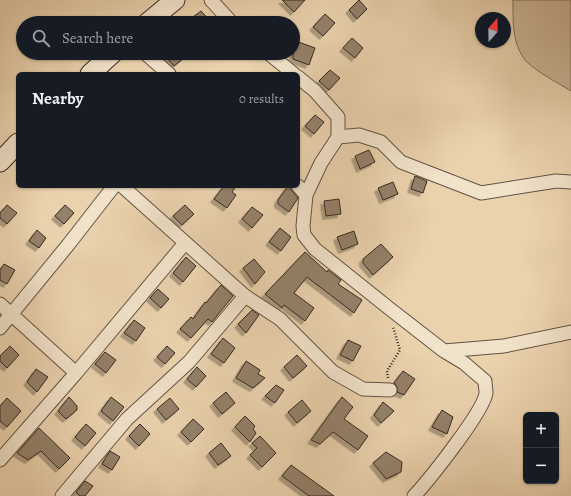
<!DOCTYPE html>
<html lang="en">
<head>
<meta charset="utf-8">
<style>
	:root { --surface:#171b24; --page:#242831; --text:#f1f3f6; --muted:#9ea1a6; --line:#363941 }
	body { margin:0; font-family:Alegreya,serif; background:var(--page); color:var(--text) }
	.controls { position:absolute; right:12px; bottom:12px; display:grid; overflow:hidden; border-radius:6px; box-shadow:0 1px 3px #0004 }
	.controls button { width:36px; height:36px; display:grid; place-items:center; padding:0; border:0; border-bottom:1px solid var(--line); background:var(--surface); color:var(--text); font:20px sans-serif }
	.compass { position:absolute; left:475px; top:12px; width:36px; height:36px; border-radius:50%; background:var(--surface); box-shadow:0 1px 3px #0004; rotate:20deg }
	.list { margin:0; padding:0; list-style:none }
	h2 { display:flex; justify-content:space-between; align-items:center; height:52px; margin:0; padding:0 16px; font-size:17px }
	h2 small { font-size:13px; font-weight:400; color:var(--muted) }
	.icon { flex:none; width:22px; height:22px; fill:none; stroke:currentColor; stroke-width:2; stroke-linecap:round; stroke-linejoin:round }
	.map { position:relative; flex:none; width:571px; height:496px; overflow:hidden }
	.search { position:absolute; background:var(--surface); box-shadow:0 1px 3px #0004; left:16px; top:16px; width:284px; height:44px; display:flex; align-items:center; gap:10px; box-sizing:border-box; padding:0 14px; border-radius:22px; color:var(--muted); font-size:15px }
	.panel { position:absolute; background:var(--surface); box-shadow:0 1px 3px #0004; left:16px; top:72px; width:284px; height:116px; border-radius:6px }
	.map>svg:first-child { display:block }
</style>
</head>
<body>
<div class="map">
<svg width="571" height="496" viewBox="0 0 571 496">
	<defs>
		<filter id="shadow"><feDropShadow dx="-3.5" dy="3.5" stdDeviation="0" flood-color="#0004"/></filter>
	</defs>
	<rect width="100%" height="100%" fill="#ead2ad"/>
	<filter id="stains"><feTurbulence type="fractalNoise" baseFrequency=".005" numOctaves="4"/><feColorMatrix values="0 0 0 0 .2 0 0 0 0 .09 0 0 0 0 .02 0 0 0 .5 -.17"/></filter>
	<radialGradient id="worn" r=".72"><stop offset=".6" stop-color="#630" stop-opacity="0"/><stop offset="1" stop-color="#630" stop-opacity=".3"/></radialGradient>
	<!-- green -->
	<path fill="#cbb595" stroke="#806f5b" d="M513 0H571V91C560 84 529 68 523 57 512 41 513 19 513 0Z"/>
	<!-- building -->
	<path fill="#94816a" stroke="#362921" filter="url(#shadow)" d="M282 0H305L294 12Z
		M359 0 367 9 357 19 349 10Z
		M201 11 212 23H185Z
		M325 14 335 23 323 36 313 27Z
		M352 38 363 48 355 58 343 48Z
		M293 40 315 48 309 65 293 59Z
		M162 53H190L174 66Z
		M330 70 340 78 329 90 319 81Z
		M315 115 324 122 314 134 305 126Z
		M369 150 375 162 360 169 355 156Z
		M415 176 427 181 423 193 411 189Z
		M393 182 398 194 383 200 378 188Z
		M224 186H236L232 192 236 195 227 208 214 199Z
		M288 186 298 198 289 212 278 204V200Z
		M339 199 341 214 326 216 324 201Z
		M7 205 17 213 7 224 0 218V213Z
		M65 205 74 213 64 224 55 216Z
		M185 205 194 214 182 225 173 216Z
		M252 207 263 215 252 228 242 219Z
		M280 228 291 237 281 251 269 242Z
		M37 230 46 238 39 248 29 241Z
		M354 231 358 244 342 250 337 237Z
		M381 244 393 257 373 275 363 263V259Z
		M305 252 327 272 328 270 341 280 338 284 362 300 354 313 307 277 294 293 314 308 305 321 284 305 282 308 265 294Z
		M186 257 196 266 183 282 173 273Z
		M254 259 265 272 255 284 243 268Z
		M4 264 15 270 7 284 0 280V270Z
		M221 285 233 296 212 322 208 319 191 338 180 329 191 317 193 319 205 302 206 303Z
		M158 289 169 299 161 308 150 298Z
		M252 310 259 315 246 333 238 324Z
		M134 320 145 328 136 341 124 333Z
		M223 338 235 348 224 363 211 354Z
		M348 340 361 346 353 361 340 355Z
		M10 346 19 355 7 368 0 361V356Z
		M167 346 175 353 165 364 157 357Z
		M105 352 116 360 106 373 95 364Z
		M297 355 307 366 293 378 284 367Z
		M246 361 260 370 258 374 265 378 253 388 236 378Z
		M197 367 206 376 196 387 187 379Z
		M36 369 48 377 37 392 27 382Z
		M403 371 415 379 404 395 397 392V387L394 383Z
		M276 385 284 390 275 403 265 396Z
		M226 392 235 403 222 414 213 403Z
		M69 397 77 406V410L66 419 58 411Z
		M111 397 124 407 113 421 101 411Z
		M342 397 353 407 344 419 368 436 358 450 333 432 320 444 311 440Z
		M7 398 21 411 7 427 0 421V406Z
		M170 398 179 409 166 420 157 409Z
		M302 400 311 411 297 423 288 412Z
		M383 402 394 411 381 423 374 415Z
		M442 410 453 417 447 434 432 427Z
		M245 416 255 426 253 429 256 433 250 442 235 427Z
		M193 419 204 429 191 442 181 432Z
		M86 424 96 433 85 446 75 437Z
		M140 424 150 434 139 446 129 436Z
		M39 428 70 458 59 469 41 451 28 460 17 453Z
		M260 436 276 453 262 467 250 455 257 448 252 443Z
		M221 443 231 456 218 465 209 453Z
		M110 451 120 457 112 470 102 464Z
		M386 452 402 462 401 472 386 479 373 463Z
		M291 465 316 483 334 496H309L282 476Z
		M85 481 93 486 85 496H80L76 492Z"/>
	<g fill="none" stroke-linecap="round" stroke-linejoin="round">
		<!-- street casing -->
		<g stroke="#635344" stroke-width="15">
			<path id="street" d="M211 0 232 23
				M145 53 169 74
				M268 53 294 74
				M298 77 315 91 338 117V137L321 163 306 195
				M338 137 359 135 381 142 401 162 481 193 556 181 571 182
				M122 186 245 296 280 319 333 372 363 389 390 390
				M298 186 306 195 303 226 304 235 315 249 390 309 444 351 464 363 485 381C485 385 486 389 486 393 484 411 429 480 414 496
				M0 304 76 373 0 460
				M0 328 68 245 114 186
				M444 351 504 346 571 332
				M76 373 185 243
				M62 496 127 419 189 362 245 296"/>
		</g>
		<!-- secondary casing -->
		<g stroke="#362921" stroke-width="21">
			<path id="secondary" d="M147 23 175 0
				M90 74 113 53
				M0 162 18 143"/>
		</g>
		<!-- path -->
		<path stroke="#362921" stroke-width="2.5" stroke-dasharray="1 2" stroke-linecap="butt" d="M388 378 387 371 400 350 393 327"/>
		<!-- street -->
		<use href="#street" stroke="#f1e2ca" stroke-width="13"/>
		<!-- secondary -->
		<use href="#secondary" stroke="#f1e2ca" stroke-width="19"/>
	</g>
	<rect width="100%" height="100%" filter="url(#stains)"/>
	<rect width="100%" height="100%" fill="url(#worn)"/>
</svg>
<div class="controls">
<button>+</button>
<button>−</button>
</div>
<svg class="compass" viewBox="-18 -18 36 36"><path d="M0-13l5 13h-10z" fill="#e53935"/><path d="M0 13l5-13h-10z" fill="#9ea1a6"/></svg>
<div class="search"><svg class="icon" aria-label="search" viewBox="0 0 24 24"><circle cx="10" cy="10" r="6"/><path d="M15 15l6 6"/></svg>Search here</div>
<section class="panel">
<h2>Nearby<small>0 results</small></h2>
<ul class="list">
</ul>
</section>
</div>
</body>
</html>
